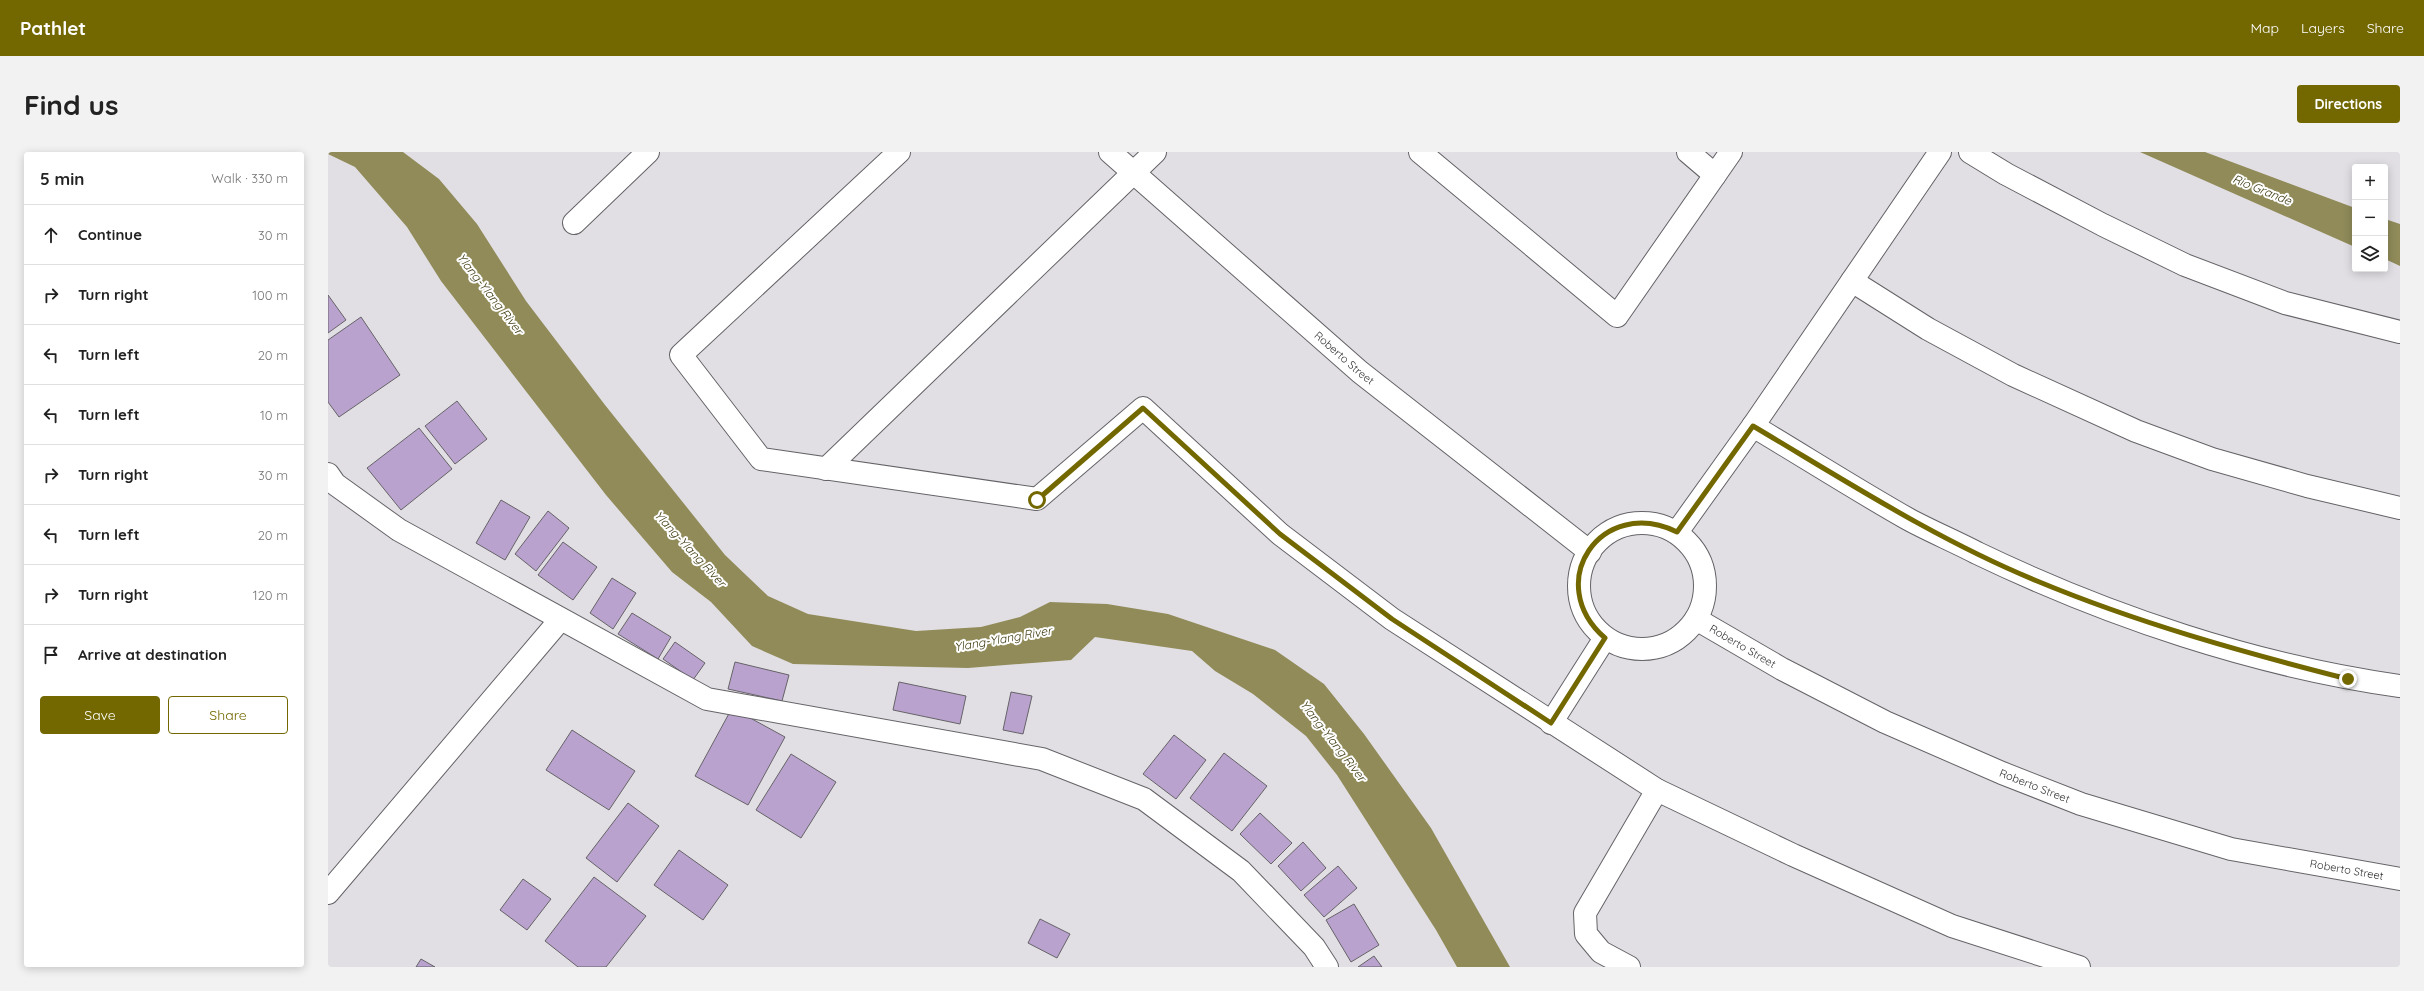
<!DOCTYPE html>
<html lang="en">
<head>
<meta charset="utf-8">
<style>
	:root { --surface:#fff; --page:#f2f2f2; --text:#222; --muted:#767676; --line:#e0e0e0; --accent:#736800 }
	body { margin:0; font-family:Quicksand,sans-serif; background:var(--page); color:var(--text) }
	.controls { position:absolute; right:12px; top:12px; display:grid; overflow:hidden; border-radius:4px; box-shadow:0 2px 10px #0003 }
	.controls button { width:36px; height:36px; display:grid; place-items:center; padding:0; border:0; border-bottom:1px solid var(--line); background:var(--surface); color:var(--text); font:20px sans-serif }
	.stop { position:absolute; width:12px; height:12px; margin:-9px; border:3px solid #736800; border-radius:50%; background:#fff }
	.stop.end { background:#736800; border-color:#fff; box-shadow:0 1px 4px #0008 }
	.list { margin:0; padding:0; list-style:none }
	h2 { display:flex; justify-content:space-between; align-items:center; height:52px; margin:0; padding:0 16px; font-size:17px }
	h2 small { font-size:13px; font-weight:400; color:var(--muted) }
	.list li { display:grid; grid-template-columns:26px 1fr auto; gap:12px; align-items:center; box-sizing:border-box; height:60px; padding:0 16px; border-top:1px solid var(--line) }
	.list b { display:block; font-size:15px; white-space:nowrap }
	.list em { font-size:13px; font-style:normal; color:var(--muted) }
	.actions { display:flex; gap:8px; padding:12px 16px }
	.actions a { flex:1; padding:9px 0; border:1px solid var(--accent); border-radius:4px; text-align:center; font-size:14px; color:var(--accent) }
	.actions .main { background:var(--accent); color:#fff }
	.icon { flex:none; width:22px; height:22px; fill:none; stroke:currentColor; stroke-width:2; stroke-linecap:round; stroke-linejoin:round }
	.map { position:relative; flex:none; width:2072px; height:815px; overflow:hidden; border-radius:4px }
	header { display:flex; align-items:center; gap:24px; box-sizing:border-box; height:56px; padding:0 20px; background:var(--accent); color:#fff }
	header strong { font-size:19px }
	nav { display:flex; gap:22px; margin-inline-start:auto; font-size:14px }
	.intro { display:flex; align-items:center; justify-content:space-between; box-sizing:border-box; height:96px; padding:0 24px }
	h1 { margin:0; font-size:28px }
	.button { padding:10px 18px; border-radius:4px; background:var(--accent); color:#fff; font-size:14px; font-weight:700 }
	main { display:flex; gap:24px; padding:0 24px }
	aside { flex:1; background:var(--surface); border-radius:4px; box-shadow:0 2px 10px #0003 }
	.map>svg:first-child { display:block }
</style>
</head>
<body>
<header>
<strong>Pathlet</strong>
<nav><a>Map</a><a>Layers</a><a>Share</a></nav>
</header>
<div class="intro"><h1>Find us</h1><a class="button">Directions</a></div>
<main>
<aside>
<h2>5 min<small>Walk · 330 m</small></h2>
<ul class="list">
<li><svg class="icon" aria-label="ahead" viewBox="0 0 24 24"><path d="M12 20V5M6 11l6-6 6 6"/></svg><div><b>Continue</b></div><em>30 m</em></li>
<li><svg class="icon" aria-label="right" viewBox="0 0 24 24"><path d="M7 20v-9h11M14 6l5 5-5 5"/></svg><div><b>Turn right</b></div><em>100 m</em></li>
<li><svg class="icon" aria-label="left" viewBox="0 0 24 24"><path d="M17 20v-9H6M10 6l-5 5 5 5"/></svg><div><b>Turn left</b></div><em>20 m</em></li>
<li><svg class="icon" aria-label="left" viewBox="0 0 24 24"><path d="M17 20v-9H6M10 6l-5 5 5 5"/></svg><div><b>Turn left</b></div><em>10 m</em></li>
<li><svg class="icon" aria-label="right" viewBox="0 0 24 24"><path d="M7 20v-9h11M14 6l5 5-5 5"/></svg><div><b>Turn right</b></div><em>30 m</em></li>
<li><svg class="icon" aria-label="left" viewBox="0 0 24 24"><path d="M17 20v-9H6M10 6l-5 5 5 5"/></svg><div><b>Turn left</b></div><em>20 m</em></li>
<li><svg class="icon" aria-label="right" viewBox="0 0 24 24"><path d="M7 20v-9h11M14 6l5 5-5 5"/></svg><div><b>Turn right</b></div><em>120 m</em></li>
<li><svg class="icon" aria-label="arrive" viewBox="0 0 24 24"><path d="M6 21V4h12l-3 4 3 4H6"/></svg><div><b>Arrive at destination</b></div></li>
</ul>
<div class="actions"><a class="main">Save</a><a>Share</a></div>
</aside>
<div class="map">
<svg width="2072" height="815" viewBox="0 0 2072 815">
	<rect width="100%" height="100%" fill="#e2dfe4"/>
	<!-- water -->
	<path fill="#908b59" d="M0 0H75L111 27 149 72 198 149 277 253 397 403 440 444 480 462 588 479 653 475 692 465 722 450 779 452 840 462 947 498 996 532 1036 582 1103 676 1182 815H1129L1108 778 1009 623 978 584 925 542 887 519 864 499 767 485 743 508 640 516 465 512 424 494 383 450 344 420 278 343 113 129 79 75 27 15 0 2Z
		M1812 0H1877L2027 56V95Z
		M2057 67 2072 72V114L2057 107Z"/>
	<!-- building -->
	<path fill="#baa2cf" stroke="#656367" d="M0 143 18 168 0 181Z
		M33 165 72 223 11 265 0 250V188Z
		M129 249 159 287 127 312 97 274Z
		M91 276 124 317 73 358 39 316Z
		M173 348 202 365 177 408 148 391Z
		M220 359 241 376 208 419 187 402Z
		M235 390 269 415 245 448 210 423Z
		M284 426 308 441 285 477 262 461Z
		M304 461 343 485 330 507 290 482Z
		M347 490 377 511 365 528 335 507Z
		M407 510 461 523 454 549 400 537Z
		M571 530 638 544 632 572 565 558Z
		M683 540 704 544 695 582 675 578Z
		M404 556 457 585 420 653 367 624Z
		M244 578 307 619 281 658 218 618Z
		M846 583 878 608 848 647 815 622Z
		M896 601 939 634 904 679 862 646Z
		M463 602 508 630 473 686 428 658Z
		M300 651 331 674 289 730 258 706Z
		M932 661 964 691 943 712 912 682Z
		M975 690 998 716 973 739 950 714Z
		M351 698 400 733 375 768 326 733Z
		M1010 714 1029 736 996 765 976 743Z
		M266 725 318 764 278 815H250L217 789Z
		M195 727 223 747 199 778 172 758Z
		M1026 752 1051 793 1023 810 998 768Z
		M712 767 742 782 729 806 700 791Z
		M1046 804 1054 815H1030Z
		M93 807 107 815H88Z"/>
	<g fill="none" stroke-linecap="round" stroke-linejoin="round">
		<!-- minor casing -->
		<g stroke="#656367" stroke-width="24">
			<g id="minor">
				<path d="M571 0 353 203 433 307 709 347 815 256 952 382 1064 467 1329 638 1465 703 1624 774 1751 815"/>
				<path id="s1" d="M782 0 1032 220 1262 400"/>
				<path d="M1092 0 1289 164 1403 0"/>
				<path d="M1360 0 1387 23"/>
				<path d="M1642 0 1678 22 1775 73 1857 113 1957 151 2072 180"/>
				<path d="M246 71 320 0"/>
				<path d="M1524 129 1600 177 1685 223 1808 279 1884 307 1979 334 2072 356"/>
				<path d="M1425 274C1477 305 1527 337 1580 367 1602 379 1626 389 1649 401 1780 464 1928 514 2072 534"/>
				<path d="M498 317 827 0"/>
				<path d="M0 322 7 332 71 378 379 547 714 607 816 647 913 719 986 795 999 815"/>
				<circle cx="1314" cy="434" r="63"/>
				<path d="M1349 380 1425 274 1612 0"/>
				<path id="s2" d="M1368 467 1454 517 1557 570 1674 621 1753 652 1903 697 2072 727"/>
				<path d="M1223 571 1277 486"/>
				<path d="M0 741 232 468"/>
				<path d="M1301 815 1273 800 1258 782 1257 761 1329 638"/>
			</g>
		</g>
		<!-- minor -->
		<use href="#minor" stroke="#fff" stroke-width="22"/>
	</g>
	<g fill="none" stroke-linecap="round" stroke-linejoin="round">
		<!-- route -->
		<path stroke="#736800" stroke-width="5" d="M709 348 815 256 952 382 1064 467 1223 571 1277 486C1214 431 1273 343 1349 380L1425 274C1518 329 1609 388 1709 429 1810 471 1914 500 2020 527"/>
	</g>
	<g text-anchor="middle" stroke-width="4" stroke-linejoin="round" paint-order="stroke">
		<!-- street labels -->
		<g font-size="11" fill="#333233" stroke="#fff">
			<text dy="4" stroke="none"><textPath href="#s1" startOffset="312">Roberto Street</textPath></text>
			<text dy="4" stroke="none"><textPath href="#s2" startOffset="54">Roberto Street</textPath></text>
			<text dy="4" stroke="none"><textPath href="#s2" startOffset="378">Roberto Street</textPath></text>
			<text dy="4" stroke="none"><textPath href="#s2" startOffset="702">Roberto Street</textPath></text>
		</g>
		<!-- water labels -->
		<g font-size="12" font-style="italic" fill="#3e3910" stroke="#fff">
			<text transform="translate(1934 38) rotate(22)" y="4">Rio Grande</text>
			<text transform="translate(162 142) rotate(52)" y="4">Ylang-Ylang River</text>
			<text transform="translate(362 397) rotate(47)" y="4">Ylang-Ylang River</text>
			<text transform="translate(675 487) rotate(-10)" y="4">Ylang-Ylang River</text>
			<text transform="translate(1005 589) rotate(52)" y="4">Ylang-Ylang River</text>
		</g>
	</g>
</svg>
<div class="controls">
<button>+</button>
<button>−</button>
<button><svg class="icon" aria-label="layers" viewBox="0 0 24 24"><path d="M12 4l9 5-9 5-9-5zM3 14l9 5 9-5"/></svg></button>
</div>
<div class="stop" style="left:709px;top:348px"></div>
<div class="stop end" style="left:2020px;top:527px"></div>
</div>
</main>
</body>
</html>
